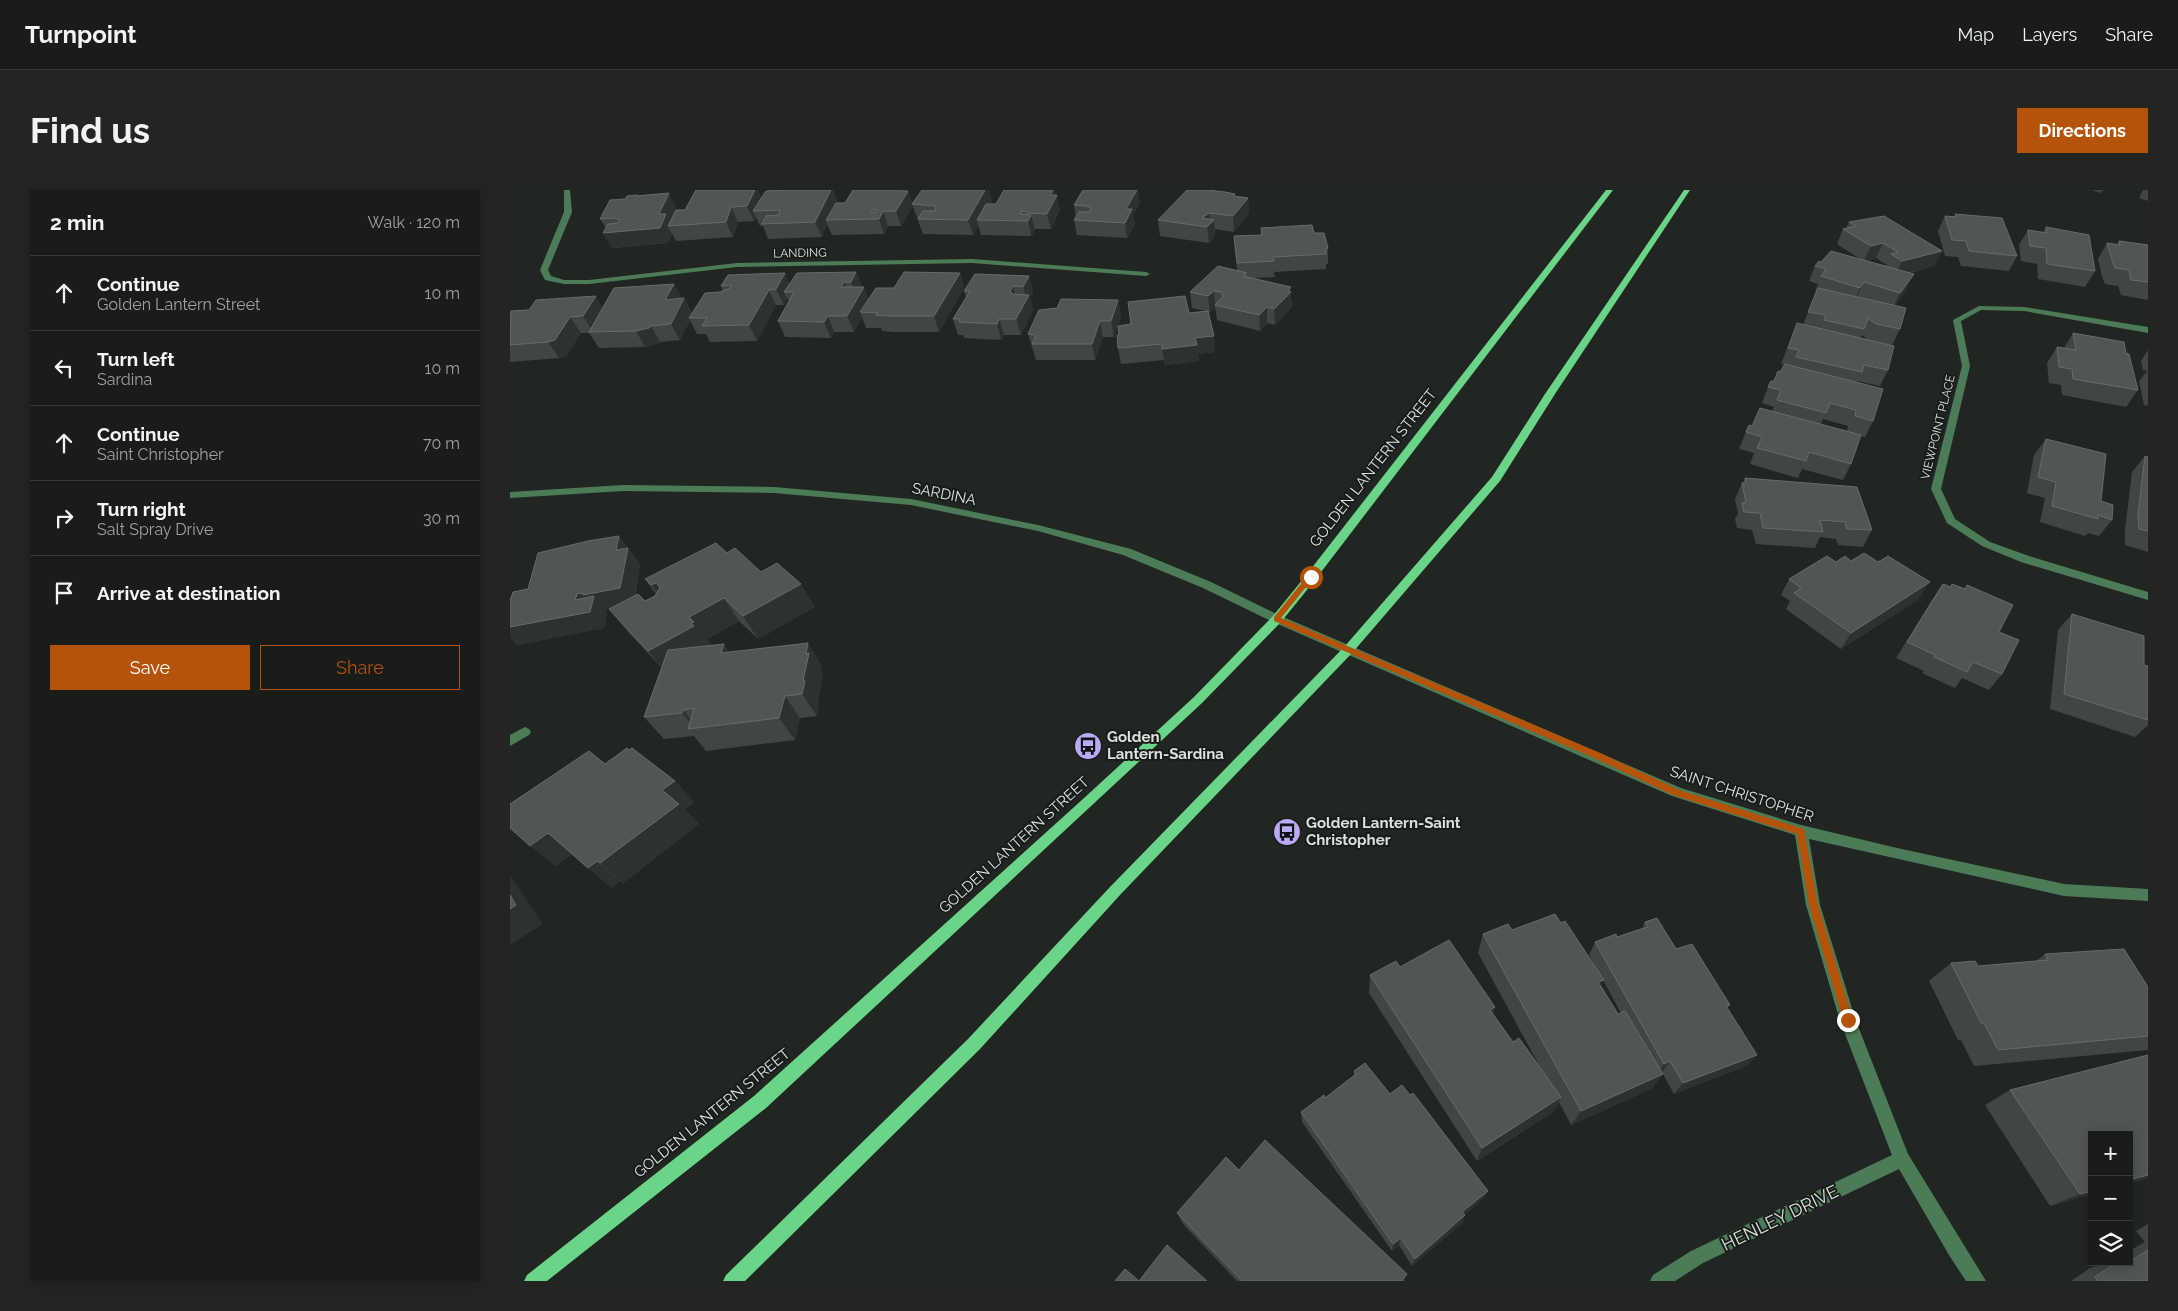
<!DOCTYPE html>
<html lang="en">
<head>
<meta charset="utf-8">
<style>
	:root { --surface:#1a1c1a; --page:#232523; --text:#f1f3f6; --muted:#9fa1a2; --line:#383a39; --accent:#b45309 }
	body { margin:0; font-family:Raleway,sans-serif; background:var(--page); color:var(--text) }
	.controls { position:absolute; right:15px; bottom:15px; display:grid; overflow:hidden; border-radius:0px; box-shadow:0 2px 12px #0003 }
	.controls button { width:45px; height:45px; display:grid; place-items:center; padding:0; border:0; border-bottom:1px solid var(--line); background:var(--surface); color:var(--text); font:25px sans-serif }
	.stop { position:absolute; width:15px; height:15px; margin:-11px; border:4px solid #b45309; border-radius:50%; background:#fff }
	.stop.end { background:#b45309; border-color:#fff; box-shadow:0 1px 5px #0008 }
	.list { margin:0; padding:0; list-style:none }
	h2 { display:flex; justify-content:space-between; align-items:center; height:65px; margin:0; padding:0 20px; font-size:21px }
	h2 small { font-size:16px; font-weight:400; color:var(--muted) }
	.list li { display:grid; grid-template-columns:32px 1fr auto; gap:15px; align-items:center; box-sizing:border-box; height:75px; padding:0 20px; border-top:1px solid var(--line) }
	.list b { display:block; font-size:19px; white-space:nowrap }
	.list p { margin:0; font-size:16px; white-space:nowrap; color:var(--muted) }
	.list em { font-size:16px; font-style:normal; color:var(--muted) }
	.actions { display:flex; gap:10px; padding:15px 20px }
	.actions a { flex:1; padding:11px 0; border:1px solid var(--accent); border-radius:0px; text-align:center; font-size:18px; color:var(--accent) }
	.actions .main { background:var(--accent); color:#fff }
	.icon { flex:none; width:28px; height:28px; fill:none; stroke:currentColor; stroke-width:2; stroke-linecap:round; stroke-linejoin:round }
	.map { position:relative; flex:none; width:1638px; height:1091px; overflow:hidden; border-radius:0px }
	header { display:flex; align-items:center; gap:30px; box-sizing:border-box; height:70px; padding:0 25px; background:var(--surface); border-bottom:1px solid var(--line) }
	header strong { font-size:24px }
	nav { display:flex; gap:28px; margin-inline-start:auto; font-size:18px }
	.intro { display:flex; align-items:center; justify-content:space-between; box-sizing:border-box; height:120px; padding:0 30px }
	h1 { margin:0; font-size:35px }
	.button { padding:12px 22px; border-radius:0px; background:var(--accent); color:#fff; font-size:18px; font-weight:700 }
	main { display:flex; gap:30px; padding:0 30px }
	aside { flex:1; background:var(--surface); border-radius:0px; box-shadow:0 2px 12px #0003 }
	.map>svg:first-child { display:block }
</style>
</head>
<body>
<header>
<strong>Turnpoint</strong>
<nav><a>Map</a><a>Layers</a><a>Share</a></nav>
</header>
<div class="intro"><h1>Find us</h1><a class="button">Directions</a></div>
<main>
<aside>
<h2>2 min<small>Walk · 120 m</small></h2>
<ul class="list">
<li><svg class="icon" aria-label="ahead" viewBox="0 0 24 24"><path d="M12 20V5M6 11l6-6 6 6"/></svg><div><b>Continue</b><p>Golden Lantern Street</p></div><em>10 m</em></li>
<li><svg class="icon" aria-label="left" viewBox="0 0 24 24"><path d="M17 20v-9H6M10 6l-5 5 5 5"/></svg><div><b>Turn left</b><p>Sardina</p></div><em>10 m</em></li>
<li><svg class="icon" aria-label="ahead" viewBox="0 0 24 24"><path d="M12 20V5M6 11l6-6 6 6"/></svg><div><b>Continue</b><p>Saint Christopher</p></div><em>70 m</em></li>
<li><svg class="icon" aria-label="right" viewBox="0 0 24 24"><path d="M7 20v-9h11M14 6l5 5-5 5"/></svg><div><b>Turn right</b><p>Salt Spray Drive</p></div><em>30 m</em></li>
<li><svg class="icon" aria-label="arrive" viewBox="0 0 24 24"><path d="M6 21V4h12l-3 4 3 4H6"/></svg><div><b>Arrive at destination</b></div></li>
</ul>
<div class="actions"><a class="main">Save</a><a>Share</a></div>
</aside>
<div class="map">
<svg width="1638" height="1091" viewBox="0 0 1638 1091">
	<rect width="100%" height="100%" fill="#222623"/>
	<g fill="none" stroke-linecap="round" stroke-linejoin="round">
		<!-- minor -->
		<path fill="#4c7c57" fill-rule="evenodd" d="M54 0H60L62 22 38 80 41 86 54 90H79L227 73 462 69 636 82 640 84 636 86 462 73 227 77 79 94H54L35 90 30 80 54 22Z
			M1469 116 1514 117 1638 137V143L1514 121 1471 120 1451 131 1460 176 1431 299 1445 329 1480 352 1519 366 1638 402V410L1511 372 1472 356 1437 333 1421 299 1452 176 1443 130Z
			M113 295 264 297 401 309 528 335 621 359 701 392 771 426 1171 598 1291 635 1387 658 1554 694 1638 699V711L1554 706 1299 649 1310 715 1346 831 1398 964 1476 1091H1456L1439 1065 1389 979 1193 1073 1165 1091H1140L1143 1085 1181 1061 1382 965 1330 831 1296 715 1285 645 1162 606 763 432 693 398 613 365 528 341 401 315 264 303 113 301 0 308V302Z
			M15 537 19 539 21 542 19 545 0 556V545Z"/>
		<!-- major -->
		<path fill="#6ad588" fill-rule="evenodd" d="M1096 0H1103L805 390 771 432 692 513 256 918 37 1091H14L17 1085 244 906 573 609 684 507 763 426 797 384Z
			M1174 0H1180L1045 204 990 291 843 462 610 705 470 859 235 1091H213L216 1085 458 849 600 697 835 456 982 287 1035 204Z"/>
	</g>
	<!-- wall -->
	<path fill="#424643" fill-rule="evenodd" d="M186 0H248L251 8 278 0H323L327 13H335L343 0H396V1H398L403 16 391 36H378L374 44 322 45 317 34 312 47 258 49 253 36H250L246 27 244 31 228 32 223 47 166 51 162 44 158 53 102 58 93 43 96 38 90 29 115 9 127 5 128 6 166 18 162 28 175 20Z
		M412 0H479L482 11 480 14H486L494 0H544L550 20 541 39H525V40L521 46 471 45 468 35 463 45 413 44 402 14Z
		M1582 0H1594L1590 3Z
		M1633 0H1638V11L1629 8Z
		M725 6 738 8 739 23 724 42 705 39V45L699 53 650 46 648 30Z
		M630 13 623 25 625 34 617 48 567 45 564 30 566 27 564 15Z
		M1445 24 1507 66 1499 81 1451 76 1448 67 1435 66 1428 41 1435 26 1444 27Z
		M1339 32 1425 76 1399 83 1396 100 1385 115 1390 139 1382 155 1358 150 1352 145 1350 148 1378 180 1370 196 1347 191V193L1363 231 1355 247 1350 246 1341 274 1333 290 1292 279 1288 288 1240 274 1244 263 1229 259 1239 235 1242 236 1262 221 1264 217 1252 213 1258 197 1264 191 1275 175 1271 174 1287 133 1293 135 1306 102H1305L1308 94 1299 91 1305 76 1311 72 1350 69 1327 54 1333 39 1336 38ZM1366 68 1377 75 1376 76 1357 71ZM1313 229 1338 236 1337 241 1311 234Z
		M1536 37 1585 81 1575 97 1528 89 1527 74 1511 71 1509 55 1518 40 1533 42Z
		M751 38 804 43 818 58V74H816V79L764 82 765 87 742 88 782 113 781 118 765 135 757 133 750 141 707 130 705 117 700 122H698L705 162 688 164 689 171 655 175 654 170 611 174 608 158 609 145 621 134 679 123 696 121 682 118 680 102 727 80 724 46 751 45Z
		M1609 51 1638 55V110L1611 105 1608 96 1595 94 1592 86 1588 69 1597 53 1606 55Z
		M346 82 352 97 358 109 384 98 450 83 454 98 429 142H384L372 141 371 138H356L352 127 344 142H324L321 148 275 147 268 131 279 111 277 108 274 115H266L247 151 200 152 196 144H187L180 130 170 150 150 152 149 154 135 157 89 158 79 143H71L56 166 49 168 0 172V122L93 118 164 94 172 109 174 108 182 123 210 102 213 101 211 96 280 93Z
		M519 86 523 102 520 107 523 120 511 145H494L491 150 454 148 453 145H448L443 129 456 107 454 101Z
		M608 110 611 126 604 147H593L585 170H526L518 144 547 118Z
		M1563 143 1616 163 1628 200 1616 217 1552 205 1551 195 1539 193 1537 173 1547 157 1554 158Z
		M1638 160V216L1634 215 1629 191 1637 181 1633 180 1631 171Z
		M1536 249 1591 311 1602 330 1589 346 1578 343 1575 346 1530 332 1535 308 1517 303 1524 265Z
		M1635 266 1638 267V362L1615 355V340L1622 282Z
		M1235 288 1362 340 1353 357 1328 355 1326 349 1310 347 1305 358 1246 354 1242 340 1227 338 1225 329 1228 323 1225 309 1232 293H1233Z
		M109 346 130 374 125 406 135 411 145 406 146 404 135 389 217 363 251 382 305 417 248 449 229 431 197 449 201 455 199 456 219 462 312 476 311 482 313 486 308 511 309 514 307 526 290 528 285 550 196 561 184 546 154 549 134 527 152 478 118 442 99 419 100 418 94 420 97 423 94 438 7 455 0 447V411Z
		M1326 372 1409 409 1331 459 1276 419 1280 411 1271 405 1279 389Z
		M1433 394 1440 397 1442 394 1455 399 1457 395 1489 442 1492 484 1479 500 1452 488 1445 498 1412 483 1414 481 1386 468 1422 410Z
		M1562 424 1634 475 1638 476V535L1625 547 1540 519 1548 440Z
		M95 574 165 591 184 612 175 620 189 634 113 693 110 691 102 698 62 664 45 676Z
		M1135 732 1166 759 1220 815 1217 818 1247 865 1236 876 1164 904 1153 884 1141 899 1061 935 1049 912 1043 922 967 971 859 803 860 785 890 777 985 817 983 824 1003 852 1030 877 968 763 973 744 1051 733 1089 783 1079 765 1085 752 1107 747 1132 738ZM1093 790 1111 823 1108 824 1091 795Z
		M1535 764 1638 797V860L1464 876 1451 850H1448L1419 791 1441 773 1468 776 1526 771Z
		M1638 865V988L1619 994V945L1582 1004 1540 1016 1475 915 1500 900Z
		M844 881 880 904 978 1001 973 1009 955 1024V1025L952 1033 902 1076 889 1055 882 1061 792 932 791 922 815 908 844 886Z
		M729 980 895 1091H727L673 1034 667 1023Z
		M1638 1034V1091H1561L1580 1078 1600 1072H1619V1061L1635 1052 1626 1041Z"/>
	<!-- shaded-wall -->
	<path fill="#2e322f" d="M245 0H248L253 11 243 21 246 27 244 31 237 16Z
		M321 0H323L328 12 320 29 316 30 317 34 312 47 305 32Z
		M391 0H396L397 3 398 1 403 16 391 36 386 21Z
		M475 0H479L482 11 471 30H467L468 35 463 45 458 30Z
		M543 0H544L546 7 547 5 550 20 541 39 537 24 540 5Z
		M627 0H628L630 13 623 25 625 34 617 48 615 33 616 19Z
		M159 3 166 18 158 37 162 44 158 53 102 58 93 43 149 24Z
		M738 8 739 23 724 42 723 26Z
		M221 17 228 32 223 47 216 32Z
		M373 21 378 36 374 44 369 29Z
		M699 23 700 34 704 30 705 45 699 53 697 37 692 28 695 26Z
		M521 25 525 40 521 46 518 31Z
		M1373 53 1366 68 1354 71 1361 56Z
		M1432 61 1425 76 1385 86 1392 71Z
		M346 82 352 98 347 108 341 92Z
		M275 83 282 99 274 102 277 108 274 115 266 99Z
		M450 83 454 98 429 142 424 126Z
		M1404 84 1396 100 1382 118 1390 103Z
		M519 86 523 102 520 107 523 120 511 145 506 129 517 110 513 97Z
		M334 92 340 108 331 97Z
		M1354 92 1347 107 1343 113 1350 98Z
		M164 94 172 110H155Z
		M503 96 507 112 500 101Z
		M354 97 360 112 350 122 352 127 344 142 337 126Z
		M781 97V118L765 135 764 119Z
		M259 100 266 115 247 151 239 135Z
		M704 101 705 117 700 122 698 106Z
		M86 106 95 122 83 142 73 126Z
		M174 108 182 124 179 128 180 130 170 150 161 134Z
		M608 110 611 126 604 147 601 131Z
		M757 117V133L750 141 749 125Z
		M318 126 324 142 321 148 314 132Z
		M60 127 71 143 56 166 49 168 38 152Z
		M489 129 494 145 491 150 487 134Z
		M590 131 593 147 585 170 582 154Z
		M141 136 150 152 149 154 135 157 126 141Z
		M704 146 705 162 688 164 689 171 655 175 652 159 685 148Z
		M109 346 130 374 123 414 94 420 97 423 94 438 7 455 0 447V437L67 404 106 360Z
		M1420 392 1409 409 1331 459 1341 443Z
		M146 393 163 416 159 418 141 395Z
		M291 394 305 417 248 449 233 426Z
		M214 408 229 431 197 449 201 455 157 484 138 461 181 433 179 427Z
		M298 453 312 476 311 482 313 486 308 511 309 514 307 526 292 504 296 464Z
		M214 454 230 477 211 463Z
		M275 506 290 528 285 550 269 528Z
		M173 520 188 538H185L172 523Z
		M165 591 184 612 175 620 189 634 113 693 90 673 152 600Z
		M38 643 63 663 45 676 20 656Z
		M87 671 110 691 102 698 78 678Z
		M0 686 33 734 0 755Z
		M1094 790 1084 807 1088 792Z
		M985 817 980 834V820Z
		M1247 865 1236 876 1164 904 1173 893Z
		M1160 871 1152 882 1146 885 1154 874Z
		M1153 884 1141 899 1061 935 1071 921Z
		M1051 907 1043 922 967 971 972 958Z
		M1638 985V988L1619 994V990Z
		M978 1001 973 1009 949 1029 952 1022Z
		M1582 1001V1004L1540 1016 1570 1004Z
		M955 1025 952 1033 902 1076 905 1069Z
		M891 1048 889 1055 882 1061 883 1054Z"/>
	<!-- building -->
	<path fill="#525653" stroke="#686c69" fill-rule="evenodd" d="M186 0H245L237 16 221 17 216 32 158 36 166 20H175Z
		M278 0H321L305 32 252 34 256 26 269 25 270 20 243 21 256 1Z
		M343 0H391V1H398L386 21H373L369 29 316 30 326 13H335ZM363 19 367 20V22H361Z
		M412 0H475L458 30 408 29 413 21H425L426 16 402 14Z
		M494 0H543L540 5H547L537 24 517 23 516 21H512L510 24 521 25 518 31 467 30 476 14H486Z
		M573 0H627L616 19H622L615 33 564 30 569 22H579L581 18 577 16 564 15Z
		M677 0H697L715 2 725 4 724 6 738 8 723 26 699 23 695 26 692 28 704 30 697 37 648 30Z
		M159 3 149 24H156L150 38 93 43 98 34 108 33 110 30 104 28 90 29 100 10 115 9 117 6 127 5 126 6Z
		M1445 24 1492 28 1507 66 1459 61 1456 51 1442 50 1435 26 1447 27Z
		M1374 26 1432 61 1392 71 1381 64 1388 62 1373 53 1361 56 1333 39 1346 36 1339 32Z
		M802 35 804 43H814L818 58 815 59 816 64 763 67 764 71 727 73 724 46 752 45 751 38Z
		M1536 37 1579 45 1585 81 1537 74 1536 58 1520 56 1518 40 1537 43Z
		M1609 51 1638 55V92L1621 90 1619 80 1605 78 1602 70 1597 53 1610 55Z
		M1321 61 1404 84 1390 103 1354 92 1350 98 1311 86 1316 79 1305 76 1309 71 1311 72Z
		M708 76 737 83 733 86 781 97 778 101 781 102 764 119 757 117 749 125 705 115 713 107 711 102 704 101 698 106 680 102Z
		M346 82 341 92H334L331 97H354L337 126H318L314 132 268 131 284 102H274L287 83Z
		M394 82 450 83 424 126H378L366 125 368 123 350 122 366 98H384Z
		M275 83 266 99 259 100 239 135 192 136 197 128H179L195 103 210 102 220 98 221 95 211 96 218 85Z
		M465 84 519 86 513 97 503 96 500 101 503 104 519 105 506 129H489L487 134 449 132 450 129H443L460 101H454Z
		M164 94 155 110 174 108 161 134 141 136 139 138 126 141 79 142 104 98Z
		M1308 98 1396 118 1390 139 1366 134 1358 128 1354 139 1314 130 1316 125 1298 122Z
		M86 106 73 126 60 127 45 150 38 152 0 155 1 121 19 120 26 110Z
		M675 106 679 123 698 121 704 146 685 148 687 155 652 159V154L608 158 607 145H609L608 136 621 134 618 112Z
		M551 109 608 110 601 131H590L582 154H522L526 145 518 144 529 120 547 118Z
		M1287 133 1384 156 1378 180 1354 175 1352 182 1286 167 1289 160 1278 158Z
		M1563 143 1614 152 1616 163 1619 164 1628 200 1563 189 1562 179 1549 177 1547 157 1566 160Z
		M1275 174 1373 199 1363 231 1345 226 1346 220 1320 213 1316 223 1267 210 1271 200 1258 197 1261 191H1264L1268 181 1270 182Z
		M1250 218 1351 245 1341 274 1299 262 1296 271 1247 258 1252 247 1236 242 1239 235 1242 236Z
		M1536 249 1596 264 1591 311 1603 315 1602 330 1588 325V329L1542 316 1546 292 1528 287Z
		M1635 266 1638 267V341L1629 339 1628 324Z
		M1235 288 1347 297 1362 340 1337 339 1335 332 1310 330 1313 342 1253 338 1250 323 1234 322 1232 313H1236L1232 293H1236Z
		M109 346 106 360 118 358 110 398 73 405V403L67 404 65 410 84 406 80 422 0 437V411L3 402 18 399 28 363 78 351Z
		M206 353 217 363 225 358 251 382 267 373 291 394 233 426 214 408 179 427 184 432 181 433 184 436 138 461 99 419 128 404 135 411 145 406 150 397 146 393 141 395 135 389Z
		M1354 363 1368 372 1378 366 1420 392 1341 443 1284 403 1291 398 1279 389 1317 366 1326 372 1335 366 1341 371Z
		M1433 394 1441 397 1442 394 1455 399 1457 395 1503 415 1489 442 1509 450 1492 484 1463 472 1457 482 1424 467 1425 465 1397 452Z
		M1562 424 1634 446V475L1638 476V530L1554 504Z
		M298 453 296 464 299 463 293 491H295L292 504 275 506 269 528 178 539 184 518 173 520 172 523 134 527 158 460 214 454 211 463Z
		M117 558 119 560 122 558 165 591 152 600 169 614 90 673 87 671 78 678 38 643 20 656 0 638V614L79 561 95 574Z
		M0 705 6 715 0 719Z
		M1045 724 1051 733 1055 731 1094 790 1088 792 1108 824 1115 821 1153 884 1071 921 973 744 998 734 1002 740Z
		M1147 728 1166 759 1182 754 1220 815 1216 816 1247 865 1173 893 1160 871 1154 874 1085 752 1106 744 1107 747 1138 737 1135 732Z
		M939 750 985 817 980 820 1003 852 1009 848 1051 907 972 958 860 785 886 771 890 777Z
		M1614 759 1638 797V846L1488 860 1474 833H1471L1441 773 1465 771 1468 776 1538 770 1535 764Z
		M1638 865V985L1619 990V945H1582V1001L1570 1004 1500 900Z
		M855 873 880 904 892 895 900 905 903 903 978 1001 952 1022 955 1025 905 1069 891 1048 883 1054 791 922 814 905 815 908 846 884 844 881Z
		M755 950 897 1084 892 1091H732L667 1023 716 967 729 980Z
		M657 1055 697 1091H605L615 1079 629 1091Z
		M1638 1060V1091H1588L1585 1087 1607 1072H1614L1616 1074Z"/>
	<!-- route -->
	<path fill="#b45309" d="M798 385 804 387 771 428 1088 562 1169 600 1294 639 1308 715 1343 830 1342 834H1335L1333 830 1299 715 1287 644 1163 605 1082 567 764 431V427Z"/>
	<!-- icons -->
	<defs>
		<g id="bus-disc" transform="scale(1.4375)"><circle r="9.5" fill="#b9abf7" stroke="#181d19"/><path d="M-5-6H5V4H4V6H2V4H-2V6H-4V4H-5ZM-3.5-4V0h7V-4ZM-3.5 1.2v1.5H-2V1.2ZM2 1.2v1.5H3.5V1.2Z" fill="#111"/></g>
	</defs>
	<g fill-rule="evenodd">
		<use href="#bus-disc" x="578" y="556"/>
		<use href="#bus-disc" x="777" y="642"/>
	</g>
	<g text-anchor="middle" stroke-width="4" stroke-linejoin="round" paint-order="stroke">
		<!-- far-street labels -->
		<g font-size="12" fill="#dde0dd" stroke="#181d19">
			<text transform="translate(290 63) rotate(-1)" y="4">LANDING</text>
			<text transform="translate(1428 237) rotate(-76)" y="4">VIEWPOINT PLACE</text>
		</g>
		<!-- street labels -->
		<g font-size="15" fill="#dde0dd" stroke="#181d19">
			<text transform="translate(863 278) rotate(-52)" y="5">GOLDEN LANTERN STREET</text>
			<text transform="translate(434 304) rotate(11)" y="5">SARDINA</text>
			<text transform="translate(1232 604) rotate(18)" y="5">SAINT CHRISTOPHER</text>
			<text transform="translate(504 655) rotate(-42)" y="5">GOLDEN LANTERN STREET</text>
			<text transform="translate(202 923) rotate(-39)" y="5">GOLDEN LANTERN STREET</text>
		</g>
		<!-- poi labels -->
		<g font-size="15" font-weight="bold" fill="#dde0dd" stroke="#181d19" text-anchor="start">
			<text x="597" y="552">Golden<tspan x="597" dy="17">Lantern-Sardina</tspan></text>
			<text x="796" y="638">Golden Lantern-Saint<tspan x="796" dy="17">Christopher</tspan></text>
		</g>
		<!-- near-street labels -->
		<g font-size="18" fill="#dde0dd" stroke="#181d19">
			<text transform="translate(1270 1028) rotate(-26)" y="6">HENLEY DRIVE</text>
		</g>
	</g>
</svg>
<div class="controls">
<button>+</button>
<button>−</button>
<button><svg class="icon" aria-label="layers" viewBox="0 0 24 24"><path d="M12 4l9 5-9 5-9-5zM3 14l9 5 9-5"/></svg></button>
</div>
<div class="stop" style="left:801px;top:387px"></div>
<div class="stop end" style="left:1338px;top:830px"></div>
</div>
</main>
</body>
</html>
